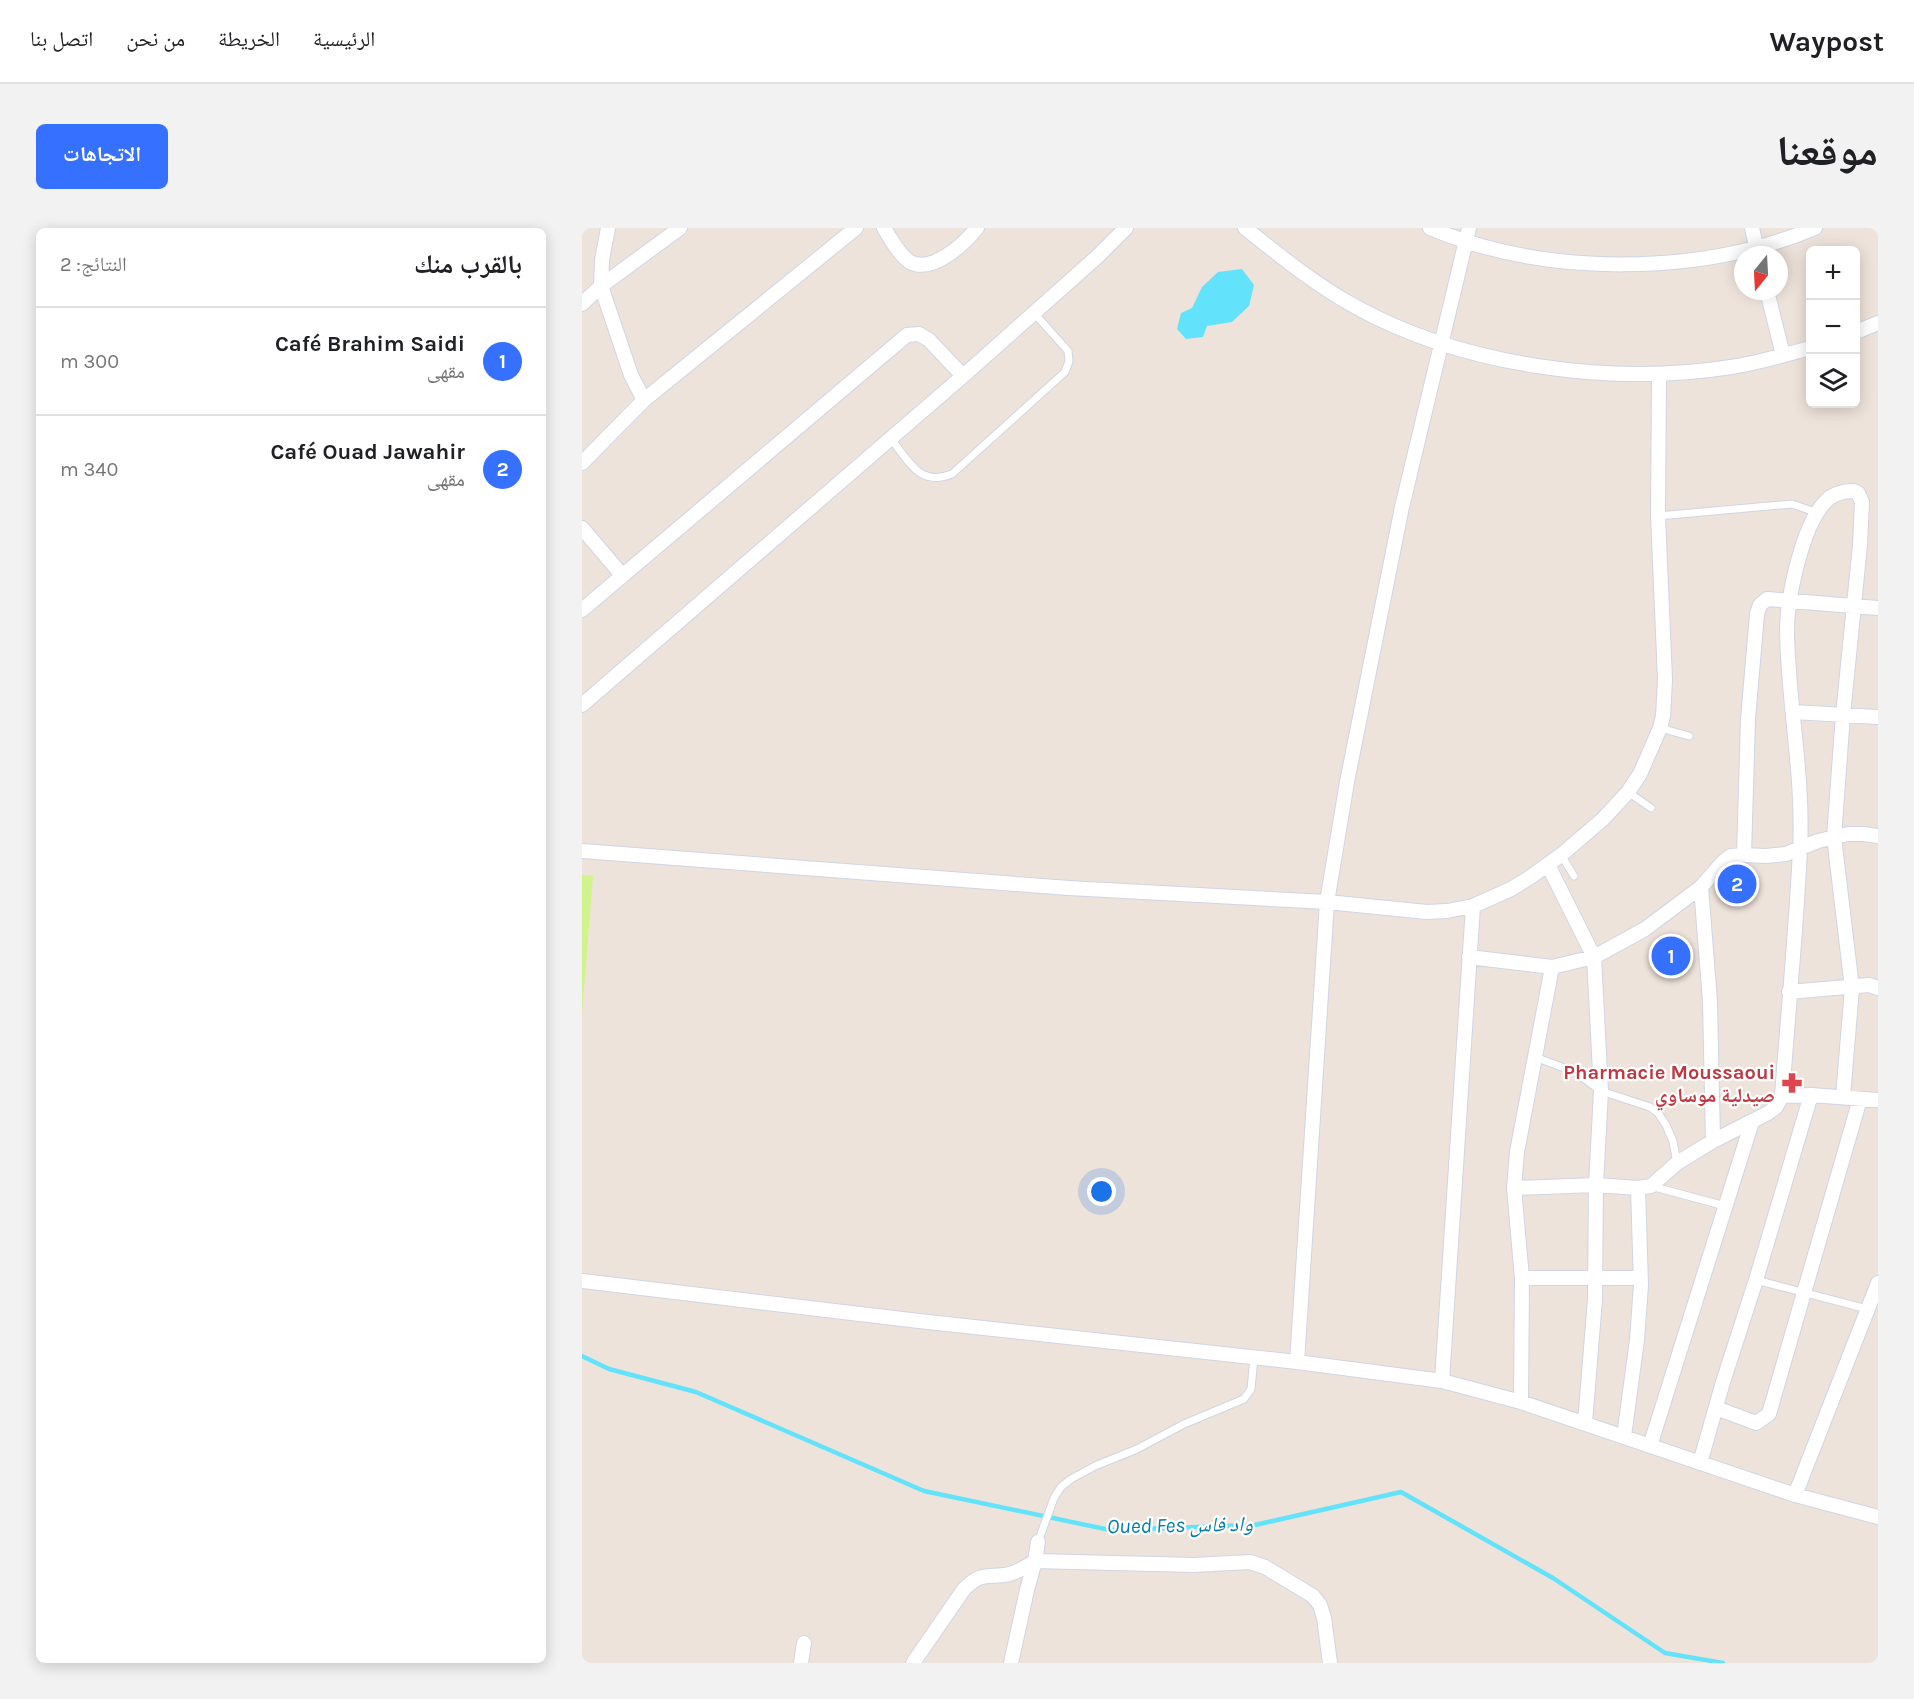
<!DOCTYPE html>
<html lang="ar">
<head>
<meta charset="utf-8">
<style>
	:root { --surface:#fff; --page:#f2f2f2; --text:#202124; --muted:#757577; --line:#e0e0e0; --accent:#3670ff }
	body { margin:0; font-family:Karla,"Noto Naskh Arabic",sans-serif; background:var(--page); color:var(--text); direction:rtl }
	.controls { position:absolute; right:18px; top:18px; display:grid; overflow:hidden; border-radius:9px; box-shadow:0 3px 15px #0003 }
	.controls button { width:54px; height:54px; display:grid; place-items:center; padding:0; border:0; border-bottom:2px solid var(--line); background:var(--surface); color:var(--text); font:30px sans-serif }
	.compass { position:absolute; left:1152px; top:18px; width:54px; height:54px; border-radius:50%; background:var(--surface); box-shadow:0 3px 15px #0003; rotate:198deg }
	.you { position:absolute; left:520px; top:964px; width:21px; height:21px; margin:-15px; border:4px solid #fff; border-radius:50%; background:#1a73e8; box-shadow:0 0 0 9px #1a73e833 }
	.badge { display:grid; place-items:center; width:39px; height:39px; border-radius:50%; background:var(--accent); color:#fff; font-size:20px; font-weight:700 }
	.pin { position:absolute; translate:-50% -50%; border:3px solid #fff; box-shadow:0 2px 6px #0006 }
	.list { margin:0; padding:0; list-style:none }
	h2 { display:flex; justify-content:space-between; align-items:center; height:78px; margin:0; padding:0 24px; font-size:26px }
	h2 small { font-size:20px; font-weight:400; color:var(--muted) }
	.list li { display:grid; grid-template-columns:39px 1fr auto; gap:18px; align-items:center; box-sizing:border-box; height:108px; padding:0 24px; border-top:2px solid var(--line) }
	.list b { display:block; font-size:22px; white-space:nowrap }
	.list p { margin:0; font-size:20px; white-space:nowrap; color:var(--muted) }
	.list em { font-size:20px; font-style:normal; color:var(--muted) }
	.icon { flex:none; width:33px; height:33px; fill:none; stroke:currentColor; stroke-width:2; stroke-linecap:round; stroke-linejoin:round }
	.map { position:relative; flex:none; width:1296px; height:1435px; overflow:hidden; direction:ltr; border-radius:9px }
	header { display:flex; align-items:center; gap:36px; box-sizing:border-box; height:84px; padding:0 30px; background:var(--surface); border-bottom:2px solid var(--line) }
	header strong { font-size:28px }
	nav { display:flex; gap:33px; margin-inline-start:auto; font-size:21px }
	.intro { display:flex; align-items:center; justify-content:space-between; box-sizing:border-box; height:144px; padding:0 36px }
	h1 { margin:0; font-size:42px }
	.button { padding:15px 27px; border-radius:9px; background:var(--accent); color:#fff; font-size:21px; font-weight:700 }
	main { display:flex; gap:36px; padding:0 36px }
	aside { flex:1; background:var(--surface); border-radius:9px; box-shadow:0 3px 15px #0003 }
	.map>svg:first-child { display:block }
</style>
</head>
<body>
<header>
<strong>Waypost</strong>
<nav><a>الرئيسية</a><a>الخريطة</a><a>من نحن</a><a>اتصل بنا</a></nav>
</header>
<div class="intro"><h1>موقعنا</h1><a class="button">الاتجاهات</a></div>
<main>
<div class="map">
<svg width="1296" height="1435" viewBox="0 0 1296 1435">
	<rect width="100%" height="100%" fill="#eee3da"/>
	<!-- pitch -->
	<path fill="#d1f38b" d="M0 647 11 648 0 786Z"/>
	<!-- water -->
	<path fill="#62e2fb" d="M660 41 672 57 667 78 650 94 625 98 621 109 604 111 595 101 599 85 610 80 620 59 636 44Z"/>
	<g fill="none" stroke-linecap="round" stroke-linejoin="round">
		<!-- stream -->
		<path stroke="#62e2fb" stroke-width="4.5" d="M0 1128 27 1141 114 1164 342 1263 528 1302 673 1297 819 1264 971 1350 1083 1425 1141 1435"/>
		<!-- service casing -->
		<g stroke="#cfd5e5" stroke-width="9">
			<path id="service" d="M309 211C327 233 337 259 370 246L483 144 487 133 486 123 452 85
				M1076 288 1210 276 1236 285
				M1078 500 1107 508
				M1046 564 1069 580
				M979 627 992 648
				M953 829 993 844 1019 863 1068 879 1076 885 1084 897 1091 913 1095 935
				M1069 958 1143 978
				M1174 1052 1285 1081
				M456 1314 472 1270 479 1259 489 1251 513 1238 555 1221 602 1196 662 1171 669 1161 672 1130"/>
		</g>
		<!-- minor casing -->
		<g stroke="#cfd5e5" stroke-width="16">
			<path id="minor" d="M26 0 20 32 19 58 49 147 62 172
				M302 0C309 11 317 27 328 34 350 46 382 16 395 0
				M663 0C698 28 734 57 774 79 881 138 1029 158 1149 139 1176 135 1203 127 1228 120
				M848 0C964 49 1117 48 1233 0
				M1170 0 1176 27
				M1185 63 1201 127
				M0 76 19 58 98 0
				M1274 104 1296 95
				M0 235 62 172 274 0
				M0 300 40 347
				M0 382 325 107 337 106 347 112 381 148
				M0 477 381 148 516 28 544 0
				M1212 484 1296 489
				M0 623 487 660 745 674 845 684 865 683 891 678 929 661 947 650 979 627 1021 591 1046 564 1058 546 1078 500 1081 488 1083 452 1076 288 1077 146
				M1162 627 1166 491 1175 386 1178 377 1185 371 1296 380
				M966 637 1012 729 1019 863 1014 957 1013 1071 1003 1195
				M1119 659 1128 773 1131 913
				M887 729 970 739 1012 729 1063 701 1119 659 1142 633 1149 628 1162 627 1184 628 1204 626 1236 613 1266 606H1282L1296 608
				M970 739 935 924 932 960 1014 957 1056 960 1069 958 1095 935 1131 913 1186 885 1194 879 1200 868C1206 786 1214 704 1218 622 1222 548 1206 476 1205 403 1205 371 1220 298 1243 274 1251 265 1261 263 1272 263L1276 265 1280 274 1278 317 1261 487 1252 609 1270 760 1261 869
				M1207 764 1287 757 1296 760
				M1200 868 1229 867 1296 872
				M932 960 940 1050 939 1174
				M940 1050H1059
				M0 1053 337 1093 715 1134 860 1153 939 1174 1213 1267 1296 1289
				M715 1134 745 674 765 554 820 279 887 0
				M860 1153 891 678
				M1134 1180 1174 1195 1187 1186 1278 871
				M1042 1208 1055 1112 1059 1057 1056 960
				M1068 1218 1170 894
				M1118 1235 1141 1154 1174 1052 1229 867
				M1213 1267 1296 1055
				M219 1435 222 1415
				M331 1435 382 1361C399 1345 402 1349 422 1347 433 1346 444 1339 453 1333L456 1314
				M429 1435 445 1362 453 1333 612 1337 668 1334 683 1339 731 1368 738 1377 742 1390 748 1435"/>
		</g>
		<!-- service -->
		<use href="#service" stroke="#fff" stroke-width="7"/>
		<!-- minor -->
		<use href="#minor" stroke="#fff" stroke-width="14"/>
	</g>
	<!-- icons -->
	<defs>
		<g id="pharmacy-bare" transform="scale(1.62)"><path d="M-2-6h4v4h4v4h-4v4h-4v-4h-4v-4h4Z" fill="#e0444e" stroke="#fff" stroke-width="2.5" paint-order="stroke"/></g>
	</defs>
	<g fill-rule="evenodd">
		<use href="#pharmacy-bare" x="1210" y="855"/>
	</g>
	<g text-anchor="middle" stroke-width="4.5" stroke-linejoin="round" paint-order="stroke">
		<!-- health labels -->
		<g font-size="20" font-weight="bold" fill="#be3a42" stroke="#fff" text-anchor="end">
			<text x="1193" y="851">Pharmacie Moussaoui<tspan x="1193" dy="23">صيدلية موساوي</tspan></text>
		</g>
		<!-- water labels -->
		<g font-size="21" font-style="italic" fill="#007fa8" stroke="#fff">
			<text transform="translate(598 1297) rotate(-1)" y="7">Oued Fes واد فاس</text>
		</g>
	</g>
</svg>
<div class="controls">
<button>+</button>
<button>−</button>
<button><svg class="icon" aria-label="layers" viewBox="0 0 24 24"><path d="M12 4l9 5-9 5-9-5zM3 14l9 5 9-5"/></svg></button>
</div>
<svg class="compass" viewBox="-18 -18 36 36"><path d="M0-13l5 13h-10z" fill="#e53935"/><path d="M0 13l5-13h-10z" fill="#757577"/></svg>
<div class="you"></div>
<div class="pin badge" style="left:1089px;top:728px">1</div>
<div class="pin badge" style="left:1155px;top:656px">2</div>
</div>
<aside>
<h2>بالقرب منك<small>النتائج: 2</small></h2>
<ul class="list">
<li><span class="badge">1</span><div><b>Café Brahim Saidi</b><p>مقهى</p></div><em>300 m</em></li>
<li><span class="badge">2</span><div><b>Café Ouad Jawahir</b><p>مقهى</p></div><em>340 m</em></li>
</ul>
</aside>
</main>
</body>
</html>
